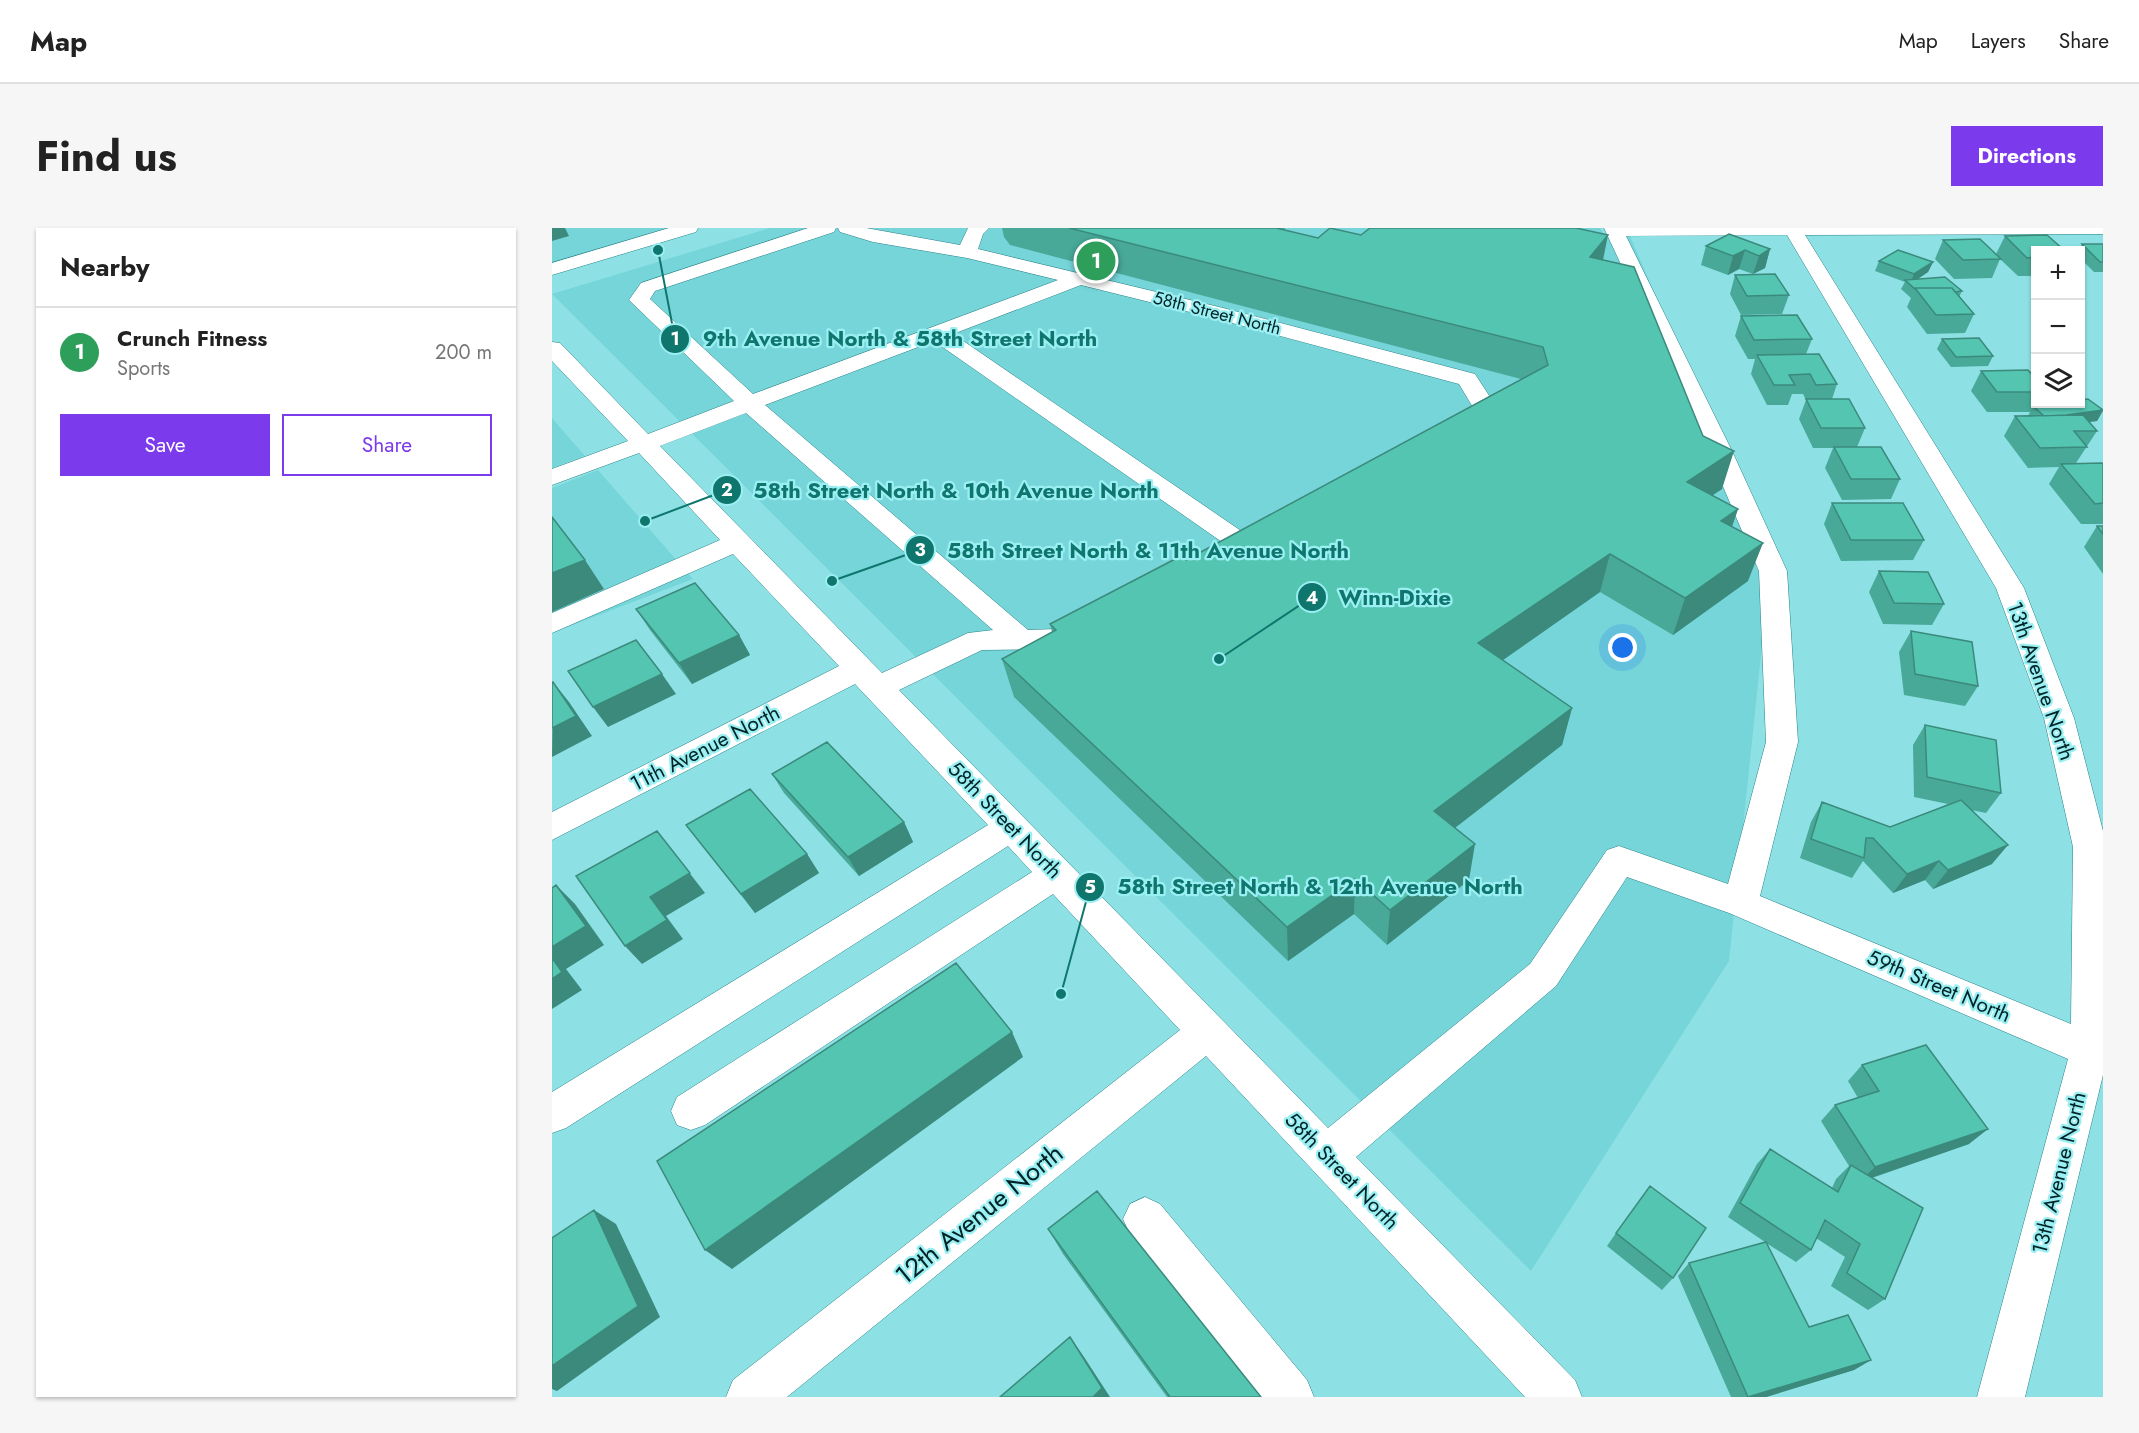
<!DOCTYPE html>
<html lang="en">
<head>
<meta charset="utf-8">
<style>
	:root { --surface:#fff; --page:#f6f6f6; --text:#222; --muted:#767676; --line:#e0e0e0; --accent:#7c3aed }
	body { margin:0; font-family:Jost,sans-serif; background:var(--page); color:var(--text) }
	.controls { position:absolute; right:18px; top:18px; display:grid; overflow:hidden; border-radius:0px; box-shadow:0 2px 4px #0004 }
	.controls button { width:54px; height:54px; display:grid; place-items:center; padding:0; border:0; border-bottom:2px solid var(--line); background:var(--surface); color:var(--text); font:30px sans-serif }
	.you { position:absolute; left:1071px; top:420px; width:21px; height:21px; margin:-15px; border:4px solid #fff; border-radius:50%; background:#1a73e8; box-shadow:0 0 0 9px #1a73e833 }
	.badge { display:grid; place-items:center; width:39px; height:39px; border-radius:50%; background:var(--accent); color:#fff; font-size:20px; font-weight:700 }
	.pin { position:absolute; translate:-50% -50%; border:3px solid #fff; box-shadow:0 2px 6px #0006 }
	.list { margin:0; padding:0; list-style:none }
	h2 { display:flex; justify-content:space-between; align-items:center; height:78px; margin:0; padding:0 24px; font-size:26px }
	h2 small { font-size:20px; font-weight:400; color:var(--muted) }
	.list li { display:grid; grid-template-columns:39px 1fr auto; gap:18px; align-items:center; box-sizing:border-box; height:90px; padding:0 24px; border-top:2px solid var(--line) }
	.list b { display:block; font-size:22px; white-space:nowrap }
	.list p { margin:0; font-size:20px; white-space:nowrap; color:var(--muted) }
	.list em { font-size:20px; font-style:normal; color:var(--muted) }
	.actions { display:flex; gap:12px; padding:18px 24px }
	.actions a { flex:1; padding:14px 0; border:2px solid var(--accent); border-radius:0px; text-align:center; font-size:21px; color:var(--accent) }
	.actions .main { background:var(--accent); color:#fff }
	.icon { flex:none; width:33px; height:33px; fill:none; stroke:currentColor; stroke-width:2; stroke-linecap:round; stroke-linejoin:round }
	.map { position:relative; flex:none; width:1551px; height:1169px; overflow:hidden; border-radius:0px }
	header { display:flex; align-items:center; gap:36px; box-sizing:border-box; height:84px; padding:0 30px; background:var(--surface); border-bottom:2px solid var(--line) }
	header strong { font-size:28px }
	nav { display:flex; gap:33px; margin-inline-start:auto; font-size:21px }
	.intro { display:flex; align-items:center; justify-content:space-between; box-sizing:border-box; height:144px; padding:0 36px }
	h1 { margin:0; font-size:42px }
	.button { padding:15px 27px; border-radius:0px; background:var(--accent); color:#fff; font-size:21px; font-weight:700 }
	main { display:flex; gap:36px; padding:0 36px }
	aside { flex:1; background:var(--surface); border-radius:0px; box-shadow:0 2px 4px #0004 }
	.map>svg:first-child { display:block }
</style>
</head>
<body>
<header>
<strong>Map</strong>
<nav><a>Map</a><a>Layers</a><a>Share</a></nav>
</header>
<div class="intro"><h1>Find us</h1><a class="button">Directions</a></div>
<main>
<aside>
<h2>Nearby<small></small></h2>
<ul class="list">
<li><span class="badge" style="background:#2e9e5b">1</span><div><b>Crunch Fitness</b><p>Sports</p></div><em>200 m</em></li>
</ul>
<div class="actions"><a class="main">Save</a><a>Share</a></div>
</aside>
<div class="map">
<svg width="1551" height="1169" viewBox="0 0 1551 1169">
	<rect width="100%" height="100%" fill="#8de1e5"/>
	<!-- built -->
	<path fill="#76d5d9" d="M0 0H117L0 35Z
		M218 0H1048L1053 8H1078L1143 159 1215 370 1177 733 979 1043 0 66Z
		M0 190 33 228 0 240Z
		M46 242 141 351 0 405V260Z"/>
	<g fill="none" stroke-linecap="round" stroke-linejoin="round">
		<!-- minor casing -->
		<g stroke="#2a8387" stroke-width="1">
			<path id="minor" d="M117 0H146L144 4 0 47V35Z
				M256 0H284L282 4 103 63 98 71 201 166 506 52 415 30 321 14 288 4 286 0H314L408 17 416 0H437L431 6 426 21 671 80 923 146 947 183C938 196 913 208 898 204L894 199 898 194 922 181 907 156 658 89 529 57 401 106 698 309 702 315 698 321 689 323 680 321 382 113 213 177 476 402 505 401 530 390 540 393 544 400C537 411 523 417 510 421L430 422 347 462 776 900 978 736 1055 622 1067 618 1176 656 1214 514 1207 343 1156 223 1052 0H1551V6L1253 7 1472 360 1522 490 1551 603V847L1473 1169H1425L1516 831 1177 685 1075 649 1004 758 804 929 1023 1152 1030 1169H973L654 828 235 1169H174L181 1152 628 802 501 666 153 897 139 902 125 897 119 883 125 869 480 644 456 618 14 900 0 905V864L436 597 303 456 0 612V584L287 438 181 326 0 405V385L168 312 87 225 0 257V241L76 213 0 133V114L8 115 96 206 182 173 77 72 89 55ZM1235 7 1444 360 1492 490 1521 619 1519 796 1208 668 1246 514 1235 343 1180 223 1074 8ZM194 185 441 402 416 405 330 445 108 218Z
				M593 969 608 976 755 1152 762 1169H708L578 1006 571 991 578 976Z"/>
		</g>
		<!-- minor -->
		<use href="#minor" fill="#fff" fill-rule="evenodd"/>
	</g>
	<!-- wall -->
	<path fill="#48a998" d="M450 0H733V2L766 10 809 7 1051 32 1170 261 1160 267 1186 281 1180 298 1196 353 1121 407 1048 364 951 432 1020 480 1010 517 903 600 917 652 835 717 802 686 736 733 462 469 450 431 500 404 498 396 634 332 969 151 458 17 452 9Z
		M1453 8 1484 22V48H1466L1448 31 1440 50 1402 51 1383 31 1391 12 1444 26Z
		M1530 16H1551V44H1542L1528 30V22H1527Z
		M1154 18 1218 21 1213 40 1201 46 1237 67 1230 86 1189 87 1178 66 1183 47 1201 46 1187 41 1176 47 1149 37Z
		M1327 33 1381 34 1376 44 1366 51 1410 63 1407 69 1422 86 1413 105 1375 106 1355 79 1359 70 1349 61 1353 54 1323 43Z
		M1189 88 1260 111 1254 126 1285 156 1280 171 1313 200 1305 219 1348 251 1339 271 1290 272 1273 240 1281 220H1261L1247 191 1254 172 1251 166H1240L1236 177H1215L1199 146 1203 131H1196L1183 108Z
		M1390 111 1441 128 1436 138 1399 139 1385 121Z
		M1429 143 1484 164V176H1488L1487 177 1551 182V183L1545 193 1537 194 1545 203 1524 235 1551 236V296H1529L1497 256 1507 239 1476 240 1452 208 1463 188H1476L1478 184H1435L1419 163Z
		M1280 275 1372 312 1361 332 1289 333 1272 296Z
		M1545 298H1551V346L1532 319Z
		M1327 343 1392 376 1380 397 1331 396 1317 364Z
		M84 381 187 407 198 427 140 456 98 402Z
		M1359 403 1426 458 1413 478 1352 467 1347 424Z
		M1373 497 1449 565 1434 585 1419 582 1440 636 1381 661 1373 652 1341 665 1311 633 1300 650 1248 630 1259 594 1270 574 1338 599 1396 576 1362 569 1361 517Z
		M220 546 352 594 361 614 307 648 232 565Z
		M134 597 255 626 267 645 203 685Z
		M1310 837 1417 916 1320 950 1333 1071 1316 1082 1279 1058 1293 1029 1264 1010 1259 1022 1244 1034 1214 1015 1257 1099 1319 1132 1302 1142 1214 1169H1179L1126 1048 1137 1035 1213 1014 1176 989 1205 936 1218 921 1280 960 1284 951 1297 938 1269 893 1283 877 1306 870 1296 853Z
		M496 1001 709 1169H615L511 1026Z
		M1064 1005 1121 1050 1110 1062 1055 1018Z"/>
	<!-- shaded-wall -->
	<path fill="#3b8a7c" d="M0 0H15H13L17 8 0 13Z
		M1056 7 1049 42 1038 29Z
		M1218 21 1213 40 1201 46 1207 28Z
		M1193 22 1187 41 1176 47 1181 28Z
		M1381 34 1376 44 1358 56 1362 46Z
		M1551 182 1545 193 1489 200 1495 190Z
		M1182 223 1170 261 1124 292 1135 254Z
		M1186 281 1173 319 1169 293Z
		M1211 315 1196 353 1121 407 1133 370Z
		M1058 326 1048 364 921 453 926 415Z
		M33 332 52 361 0 384V345Z
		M187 407 198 427 140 456 127 435Z
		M110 446 124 466 56 499 41 479Z
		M1 454 17 474 40 508 0 529Z
		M1020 480 1010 517 878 619 882 583Z
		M352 594 361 614 307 648 296 629Z
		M105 603 153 665 114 688 131 711 90 736 73 718 98 669Z
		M923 616 917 652 835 717 838 682Z
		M1456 617 1440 636 1381 661 1396 642Z
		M255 626 267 645 203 685 189 666Z
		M1387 633 1373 652 1341 665 1355 646Z
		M803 651 802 686 736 733 735 699Z
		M4 657 23 676 52 717 14 741 30 762 0 781V719Z
		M460 804 471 829 180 1041 153 1022Z
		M1436 901 1417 916 1307 954 1323 939Z
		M42 982 64 996 108 1089 5 1163 0 1161V1138Z
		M518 1109 532 1129 558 1169H541Z
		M1319 1132 1302 1142 1214 1169H1198Z"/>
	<!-- building -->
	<path fill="#54c5b1" stroke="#3b8a7c" stroke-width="1.5" d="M517 0H724L766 10 778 0 809 7 818 0H1024L1056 7 1038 29 1082 39 1151 208 1182 223 1135 254 1186 281 1169 293 1211 315 1133 370 1058 326 926 415 1020 480 882 583 923 616 838 682 803 651 735 699 450 431 504 402 498 396 629 328 634 332 996 137 991 119Z
		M1177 6 1218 21 1207 28 1193 22 1181 28 1154 18Z
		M1495 7 1512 22H1484V29L1475 30 1453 8Z
		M1428 11 1449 31 1411 32 1391 12Z
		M1530 16H1551V34H1548Z
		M1346 22 1381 34 1362 46 1327 33Z
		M1223 46 1237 67 1195 68 1183 47Z
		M1393 49 1410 63 1403 64 1400 60H1363L1364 62 1353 52Z
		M1363 60H1400L1422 86 1384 87Z
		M1245 87 1260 111 1202 112 1189 88Z
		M1427 110 1441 128 1404 129 1390 111Z
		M1267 126 1285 156 1264 157 1258 146 1237 147 1243 157H1222L1205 127Z
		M1476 142 1484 151V164H1445L1429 143Z
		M1254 171H1297L1313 200H1269Z
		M1536 171 1551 182 1514 187 1492 188 1481 178 1500 176H1528V172Z
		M1531 187 1545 203H1522L1535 219 1488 220 1463 188Z
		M1282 219H1329L1348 251H1299Z
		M1550 235 1551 236V275L1543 276 1509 236Z
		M1280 275H1351L1372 312H1299Z
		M0 289 33 332 0 345Z
		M1545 298H1551V306Z
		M1327 343 1376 344 1392 376 1342 375Z
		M143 355 187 407 127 435 84 381Z
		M1359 403 1420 414 1426 458 1363 446Z
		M84 412 110 446 41 479 16 443Z
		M0 454H1L24 488 0 500Z
		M1373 497 1444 512 1449 565 1375 549Z
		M275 514 352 594 296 629 220 546Z
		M198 561 255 626 189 666 134 597Z
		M1409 572 1456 617 1396 642 1387 633 1355 646 1321 610H1314L1312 630 1259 611 1270 574 1338 599Z
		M105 603 138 645 98 669 115 692 73 718 24 648Z
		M4 657 34 698 0 719V660Z
		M0 730 10 744 0 751Z
		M404 735 460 804 153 1022 105 933Z
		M1374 817 1436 901 1323 939 1283 877 1327 863 1310 837Z
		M1218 921 1286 964 1299 937 1371 980 1333 1071 1295 1045 1308 1016 1273 992 1259 1022 1188 975Z
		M1098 958 1154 1000 1121 1050 1064 1005Z
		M545 963 709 1169H618L496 1001Z
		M42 982 86 1078 0 1138V1010Z
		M1214 1014 1257 1099 1296 1087 1319 1132 1196 1169 1137 1035Z
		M518 1109 550 1160 541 1169H448Z"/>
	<g text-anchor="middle" stroke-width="4.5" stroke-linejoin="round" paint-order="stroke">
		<!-- far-street labels -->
		<g font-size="18" fill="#002426" stroke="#9aeff3">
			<text transform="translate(665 85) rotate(14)" y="6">58th Street North</text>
		</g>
		<!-- street labels -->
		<g font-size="21" fill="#002426" stroke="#9aeff3">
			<text transform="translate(1489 453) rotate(71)" y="7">13th Avenue North</text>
			<text transform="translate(153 520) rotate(-27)" y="7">11th Avenue North</text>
			<text transform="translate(453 592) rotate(46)" y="7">58th Street North</text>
			<text transform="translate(1387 758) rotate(23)" y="7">59th Street North</text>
			<text transform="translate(790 943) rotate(46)" y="7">58th Street North</text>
			<text transform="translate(1507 945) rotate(-76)" y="7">13th Avenue North</text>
		</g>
		<!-- near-street labels -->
		<g font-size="26" fill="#002426" stroke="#9aeff3">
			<text transform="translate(427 986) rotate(-39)" y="9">12th Avenue North</text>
		</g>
	</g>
	<!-- callouts -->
	<path fill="none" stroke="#0f766e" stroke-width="2" d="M106 22L123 111M93 293L175 262M280 353L368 322M667 431L760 369M509 766L538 659"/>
	<g fill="#0f766e" stroke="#9aeff3" stroke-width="2">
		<circle cx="106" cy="22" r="6"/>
		<circle cx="93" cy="293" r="6"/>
		<circle cx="280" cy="353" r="6"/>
		<circle cx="667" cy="431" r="6"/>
		<circle cx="509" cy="766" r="6"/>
		<circle cx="123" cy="111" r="15"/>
		<circle cx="175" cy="262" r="15"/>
		<circle cx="368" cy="322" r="15"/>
		<circle cx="760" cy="369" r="15"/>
		<circle cx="538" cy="659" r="15"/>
	</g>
	<g font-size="18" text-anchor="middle" font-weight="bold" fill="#fff">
		<text x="123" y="117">1</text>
		<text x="175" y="268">2</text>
		<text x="368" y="328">3</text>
		<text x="760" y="376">4</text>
		<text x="538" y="665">5</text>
	</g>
	<g font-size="22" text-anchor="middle" font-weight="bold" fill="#0f766e" stroke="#9aeff3" stroke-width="4.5" stroke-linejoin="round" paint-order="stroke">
		<text x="348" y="118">9th Avenue North &amp; 58th Street North</text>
		<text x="404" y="270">58th Street North &amp; 10th Avenue North</text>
		<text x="596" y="330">58th Street North &amp; 11th Avenue North</text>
		<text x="843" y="377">Winn-Dixie</text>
		<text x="768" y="666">58th Street North &amp; 12th Avenue North</text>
	</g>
</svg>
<div class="controls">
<button>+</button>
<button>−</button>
<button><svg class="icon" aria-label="layers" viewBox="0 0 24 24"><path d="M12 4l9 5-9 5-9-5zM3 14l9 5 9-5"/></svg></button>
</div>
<div class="you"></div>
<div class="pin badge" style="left:544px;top:33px;background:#2e9e5b">1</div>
</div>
</main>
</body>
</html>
